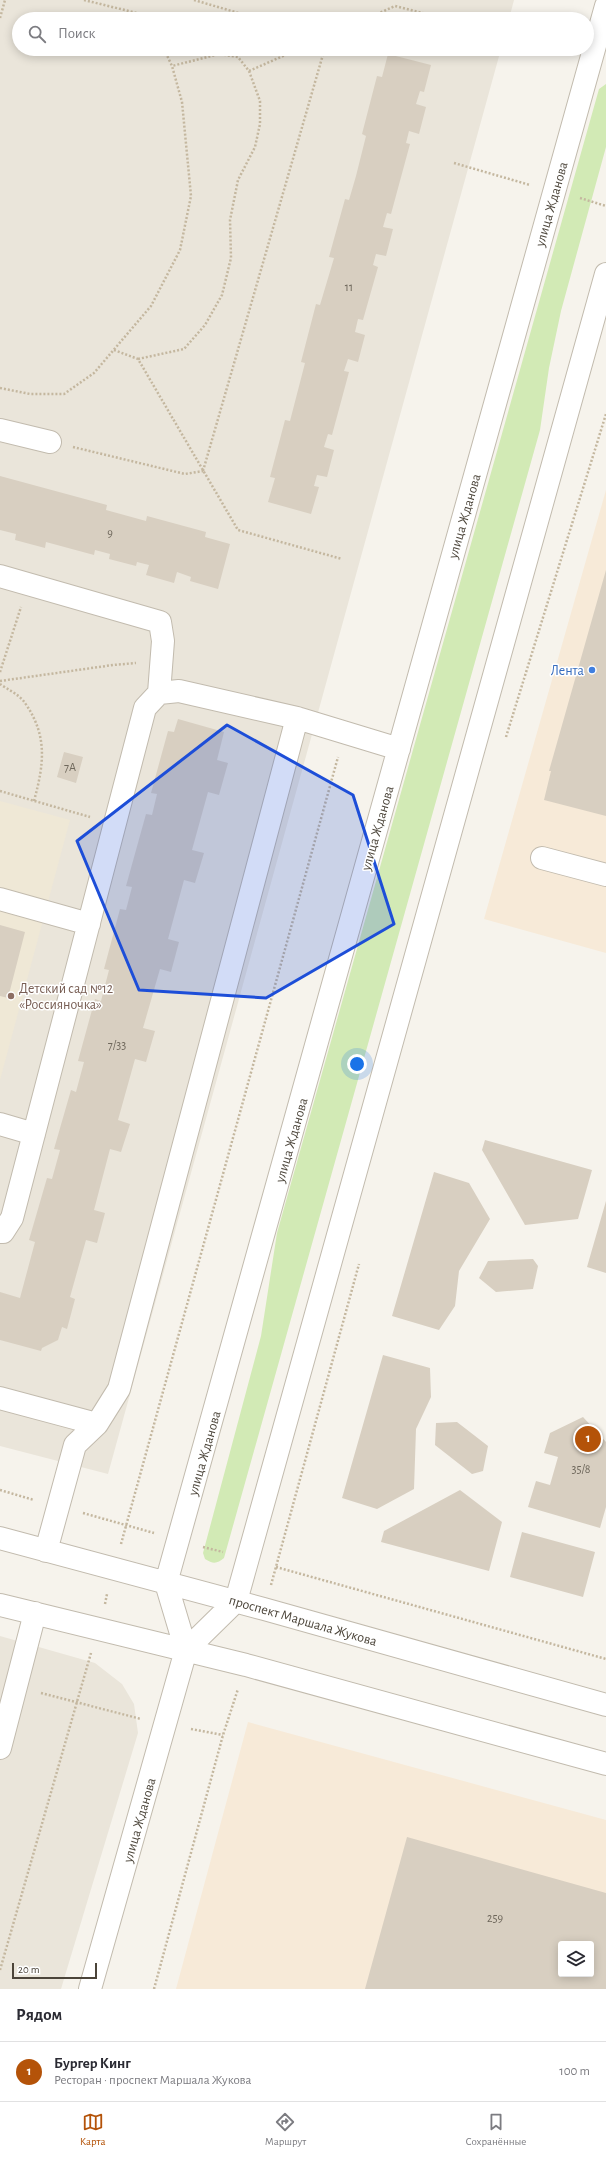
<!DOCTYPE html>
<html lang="ru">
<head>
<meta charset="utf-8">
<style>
	:root { --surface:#fff; --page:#f7f7f7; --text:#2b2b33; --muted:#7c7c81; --line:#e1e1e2; --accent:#b45309 }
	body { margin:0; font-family:"Alegreya Sans",sans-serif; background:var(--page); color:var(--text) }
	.controls { position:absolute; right:12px; bottom:12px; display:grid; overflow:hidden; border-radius:4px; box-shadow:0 2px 10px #0003 }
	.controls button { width:36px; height:36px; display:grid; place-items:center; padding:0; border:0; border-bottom:1px solid var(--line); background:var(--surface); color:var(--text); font:20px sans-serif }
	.scale { position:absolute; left:12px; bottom:10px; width:85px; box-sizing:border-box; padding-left:4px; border:2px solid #4b4439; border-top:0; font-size:11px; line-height:14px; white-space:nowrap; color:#4b4439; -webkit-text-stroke:3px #fff; paint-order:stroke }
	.you { position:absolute; left:357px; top:1064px; width:14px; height:14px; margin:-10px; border:3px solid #fff; border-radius:50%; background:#1a73e8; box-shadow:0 0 0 6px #1a73e833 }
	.badge { display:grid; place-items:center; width:26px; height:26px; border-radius:50%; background:var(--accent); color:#fff; font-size:13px; font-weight:700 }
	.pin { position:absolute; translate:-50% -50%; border:2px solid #fff; box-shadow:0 1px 4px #0006 }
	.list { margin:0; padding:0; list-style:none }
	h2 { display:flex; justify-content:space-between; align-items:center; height:52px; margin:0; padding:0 16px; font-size:17px }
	h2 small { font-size:13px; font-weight:400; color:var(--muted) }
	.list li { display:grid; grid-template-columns:26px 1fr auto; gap:12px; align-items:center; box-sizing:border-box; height:60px; padding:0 16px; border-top:1px solid var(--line) }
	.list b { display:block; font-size:15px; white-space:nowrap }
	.list p { margin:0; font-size:13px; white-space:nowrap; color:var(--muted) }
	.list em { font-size:13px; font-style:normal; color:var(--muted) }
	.icon { flex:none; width:22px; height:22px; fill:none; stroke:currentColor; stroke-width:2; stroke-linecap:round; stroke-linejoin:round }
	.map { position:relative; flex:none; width:606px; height:1989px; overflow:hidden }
	.search { position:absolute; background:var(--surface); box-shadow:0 2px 10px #0003; left:12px; right:12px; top:12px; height:44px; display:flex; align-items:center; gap:10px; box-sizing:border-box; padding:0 14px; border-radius:22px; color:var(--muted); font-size:15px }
	.sheet { height:112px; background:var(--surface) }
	nav { display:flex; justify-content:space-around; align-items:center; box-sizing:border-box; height:56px; border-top:1px solid var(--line); background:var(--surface); font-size:11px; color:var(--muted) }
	nav a { display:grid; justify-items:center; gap:2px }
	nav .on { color:var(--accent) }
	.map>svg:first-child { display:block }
</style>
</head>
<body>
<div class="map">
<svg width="606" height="1989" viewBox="0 0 606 1989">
	<rect width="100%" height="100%" fill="#f6f3ec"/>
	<!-- residential -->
	<path fill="#eae5da" d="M0 0H514L509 19H19V49H501L108 1474 0 1446Z
		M0 1636 95 1663 122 1684 134 1704 138 1733 61 1989H0Z"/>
	<!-- commercial -->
	<path fill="#f7ead8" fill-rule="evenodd" d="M606 490V953L484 919Z
		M248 1722 606 1820V1989H176ZM561 1944H591V1974H561Z"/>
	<!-- education -->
	<path fill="#efe8d6" d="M0 801 70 820 0 1080Z"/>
	<!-- green -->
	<path fill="#d2eab5" d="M606 84V147L561 311 549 368 540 430 224 1558C217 1564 213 1564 205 1559L203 1553 261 1336 277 1233 599 89Z"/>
	<!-- building -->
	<path fill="#d8cfc1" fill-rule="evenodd" d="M388 54 431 65 424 92 420 91 416 104 426 107 419 134 409 131 406 143 410 144 391 214 387 213 383 227 393 229 386 256 376 254 373 265 378 267 363 320 358 319 355 332 365 335 358 362 348 359 344 371 349 372 332 435 328 434 324 447 334 450 327 477 317 475 314 486 319 487 311 514 268 502 275 478 270 477 285 420 290 421 305 363 301 362 316 304 320 305 334 258 329 257 345 199 349 200 356 176 366 136 362 134 377 76 382 77Z
		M0 476 107 505 106 510 146 521 147 516 206 532 205 537 230 544 218 589 190 581 191 577 177 572 174 583 146 575 149 565 137 562 136 566 109 559 110 554 95 550 94 555 46 542 45 548 15 540 16 534 0 530Z
		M606 570V816L544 800 551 771H549Z
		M178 719 224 732 217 760 228 763 219 795 208 792 192 850 204 853 195 883 184 880 168 939 179 942 171 972 160 969 143 1028 155 1031 146 1062 135 1059 118 1120 130 1124 121 1152 110 1149 94 1210 105 1213 97 1243 86 1240 70 1297 75 1299 67 1329 62 1327 58 1340 42 1348 41 1351 0 1340V1292L20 1298 35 1242 29 1240 47 1178 52 1179 60 1150 54 1149 71 1090 76 1092 84 1062 78 1061 95 999 101 1001 109 970 104 969 120 909 126 910 132 887 126 886 146 814 152 815 157 794 151 793 168 731 174 732Z
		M64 752 83 757 76 783 57 777Z
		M0 925 25 932 8 998 0 996Z
		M485 1140 592 1170 578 1219 525 1225 482 1150Z
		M434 1172 469 1183 490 1219 459 1271 455 1306 439 1330 392 1316Z
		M606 1201V1273L587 1267Z
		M533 1259 538 1266 533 1289 496 1292 479 1278 488 1261Z
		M383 1355 430 1368 431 1397 416 1429 414 1489 377 1509 342 1498Z
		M583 1417 606 1442V1507L600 1528 528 1507 536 1481 550 1485 558 1457 544 1453 550 1433Z
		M457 1422 488 1446 483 1471 472 1474 435 1445 436 1423Z
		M460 1490 502 1522 489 1571 381 1542 384 1531Z
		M522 1532 595 1552 583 1597 510 1577Z
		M407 1837 606 1893V1989H365ZM561 1944H591V1974H561Z"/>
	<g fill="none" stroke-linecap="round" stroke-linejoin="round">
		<!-- minor casing -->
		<g stroke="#c2bbae" stroke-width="24">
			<path id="minor" d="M0 430 50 442
				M0 576 160 622 163 641 159 693
				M542 858 606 875
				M0 899 89 924
				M0 1124 34 1134
				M0 1232H3L12 1218 145 708 159 693 179 691 297 718 399 749
				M0 1398 97 1424
				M0 1538 264 1609 606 1705
				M46 1551 75 1445 97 1424 119 1389 297 718
				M0 1605 246 1665 606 1764
				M186 1650 166 1583 606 6
				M0 1748 35 1613
				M90 1989 186 1650 236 1601 606 274"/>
		</g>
		<!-- path -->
		<path stroke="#c4b79f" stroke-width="2.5" stroke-dasharray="2 2" stroke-linecap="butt" d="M84 0 149 16 150 19
			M194 0 259 19
			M0 18 5 0
			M366 19 395 6 446 19
			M249 71 299 49
			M454 163 530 185
			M580 198 606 206
			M114 350 138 359 238 530 342 559
			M138 359 184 349 205 325 222 295 231 258 230 220 238 180 255 147 260 124V101L249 71 238 57 219 54 172 66
			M0 388 30 394H64L94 373 151 306 180 250 191 196 182 102 172 66 164 49
			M73 447 185 474 203 471
			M203 471 324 51 323 49
			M0 672 21 607
			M0 681 113 665 136 663
			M0 684C7 689 20 695 25 703 48 736 44 764 34 801
			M506 737 606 414
			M0 791 90 817
			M0 1490 34 1500
			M83 1513 154 1533
			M121 1544 338 757
			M203 1547 223 1552
			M276 1567 606 1659
			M271 1585 359 1264
			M105 1604 107 1594
			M41 1693 141 1719
			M191 1729 223 1735
			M0 1970 91 1653
			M154 1989 223 1735 238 1689"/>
		<!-- minor -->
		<use href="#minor" stroke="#fff" stroke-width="22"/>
	</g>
	<!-- marked area -->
	<path fill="#1d4ed8" fill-opacity="0.2" stroke="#1d4ed8" stroke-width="3" stroke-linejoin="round" d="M227 725 353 795 394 924 266 998 139 990 77 841Z"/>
	<!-- markers -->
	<circle fill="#3f7fe0" stroke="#fff" stroke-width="1.5" cx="592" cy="670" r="4"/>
	<circle fill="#8d6e63" stroke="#fff" stroke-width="1.5" cx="11" cy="996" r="4"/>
	<g text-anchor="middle" stroke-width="3" stroke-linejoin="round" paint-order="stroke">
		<!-- number labels -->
		<g font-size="12" fill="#6e675b">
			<text x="349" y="291">11</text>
			<text x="110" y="537">9</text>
			<text x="70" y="771">7А</text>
			<text x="117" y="1049">7/33</text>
			<text x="581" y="1473">35/8</text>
			<text x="495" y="1922">259</text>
		</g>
		<!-- street labels -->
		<g font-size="14" fill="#4b4439" stroke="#fff">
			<text transform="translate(551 204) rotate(-74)" y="5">улица Жданова</text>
			<text transform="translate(464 516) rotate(-74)" y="5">улица Жданова</text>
			<text transform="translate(377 828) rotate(-74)" y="5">улица Жданова</text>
			<text transform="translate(291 1140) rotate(-74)" y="5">улица Жданова</text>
			<text transform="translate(204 1453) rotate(-74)" y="5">улица Жданова</text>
			<text transform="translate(303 1620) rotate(16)" y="5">проспект Маршала Жукова</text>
			<text transform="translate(139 1820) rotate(-74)" y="5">улица Жданова</text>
		</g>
		<!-- shop labels -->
		<g font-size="14" fill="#366cbe" stroke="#fff" text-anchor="end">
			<text x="584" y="675">Лента</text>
		</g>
		<!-- education labels -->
		<g font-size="14" fill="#785e54" stroke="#fff" text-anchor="start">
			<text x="19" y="993">Детский сад №12<tspan x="19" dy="16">«Россияночка»</tspan></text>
		</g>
	</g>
</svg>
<div class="controls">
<button><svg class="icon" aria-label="layers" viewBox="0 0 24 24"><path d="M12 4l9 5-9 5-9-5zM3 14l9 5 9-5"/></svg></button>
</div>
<div class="scale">20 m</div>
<div class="you"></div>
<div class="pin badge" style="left:588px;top:1439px">1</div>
<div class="search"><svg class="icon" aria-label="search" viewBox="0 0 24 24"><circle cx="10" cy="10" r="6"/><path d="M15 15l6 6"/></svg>Поиск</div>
</div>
<section class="sheet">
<h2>Рядом<small></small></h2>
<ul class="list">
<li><span class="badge">1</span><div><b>Бургер Кинг</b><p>Ресторан · проспект Маршала Жукова</p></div><em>100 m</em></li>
</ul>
</section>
<nav>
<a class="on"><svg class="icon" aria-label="map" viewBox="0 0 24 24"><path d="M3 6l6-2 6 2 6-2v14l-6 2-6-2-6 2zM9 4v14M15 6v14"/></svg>Карта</a>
<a><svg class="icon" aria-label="directions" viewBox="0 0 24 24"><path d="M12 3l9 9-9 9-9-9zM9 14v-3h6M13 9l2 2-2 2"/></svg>Маршрут</a>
<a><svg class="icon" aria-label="saved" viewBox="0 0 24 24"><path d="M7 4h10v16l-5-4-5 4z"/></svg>Сохранённые</a>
</nav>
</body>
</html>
